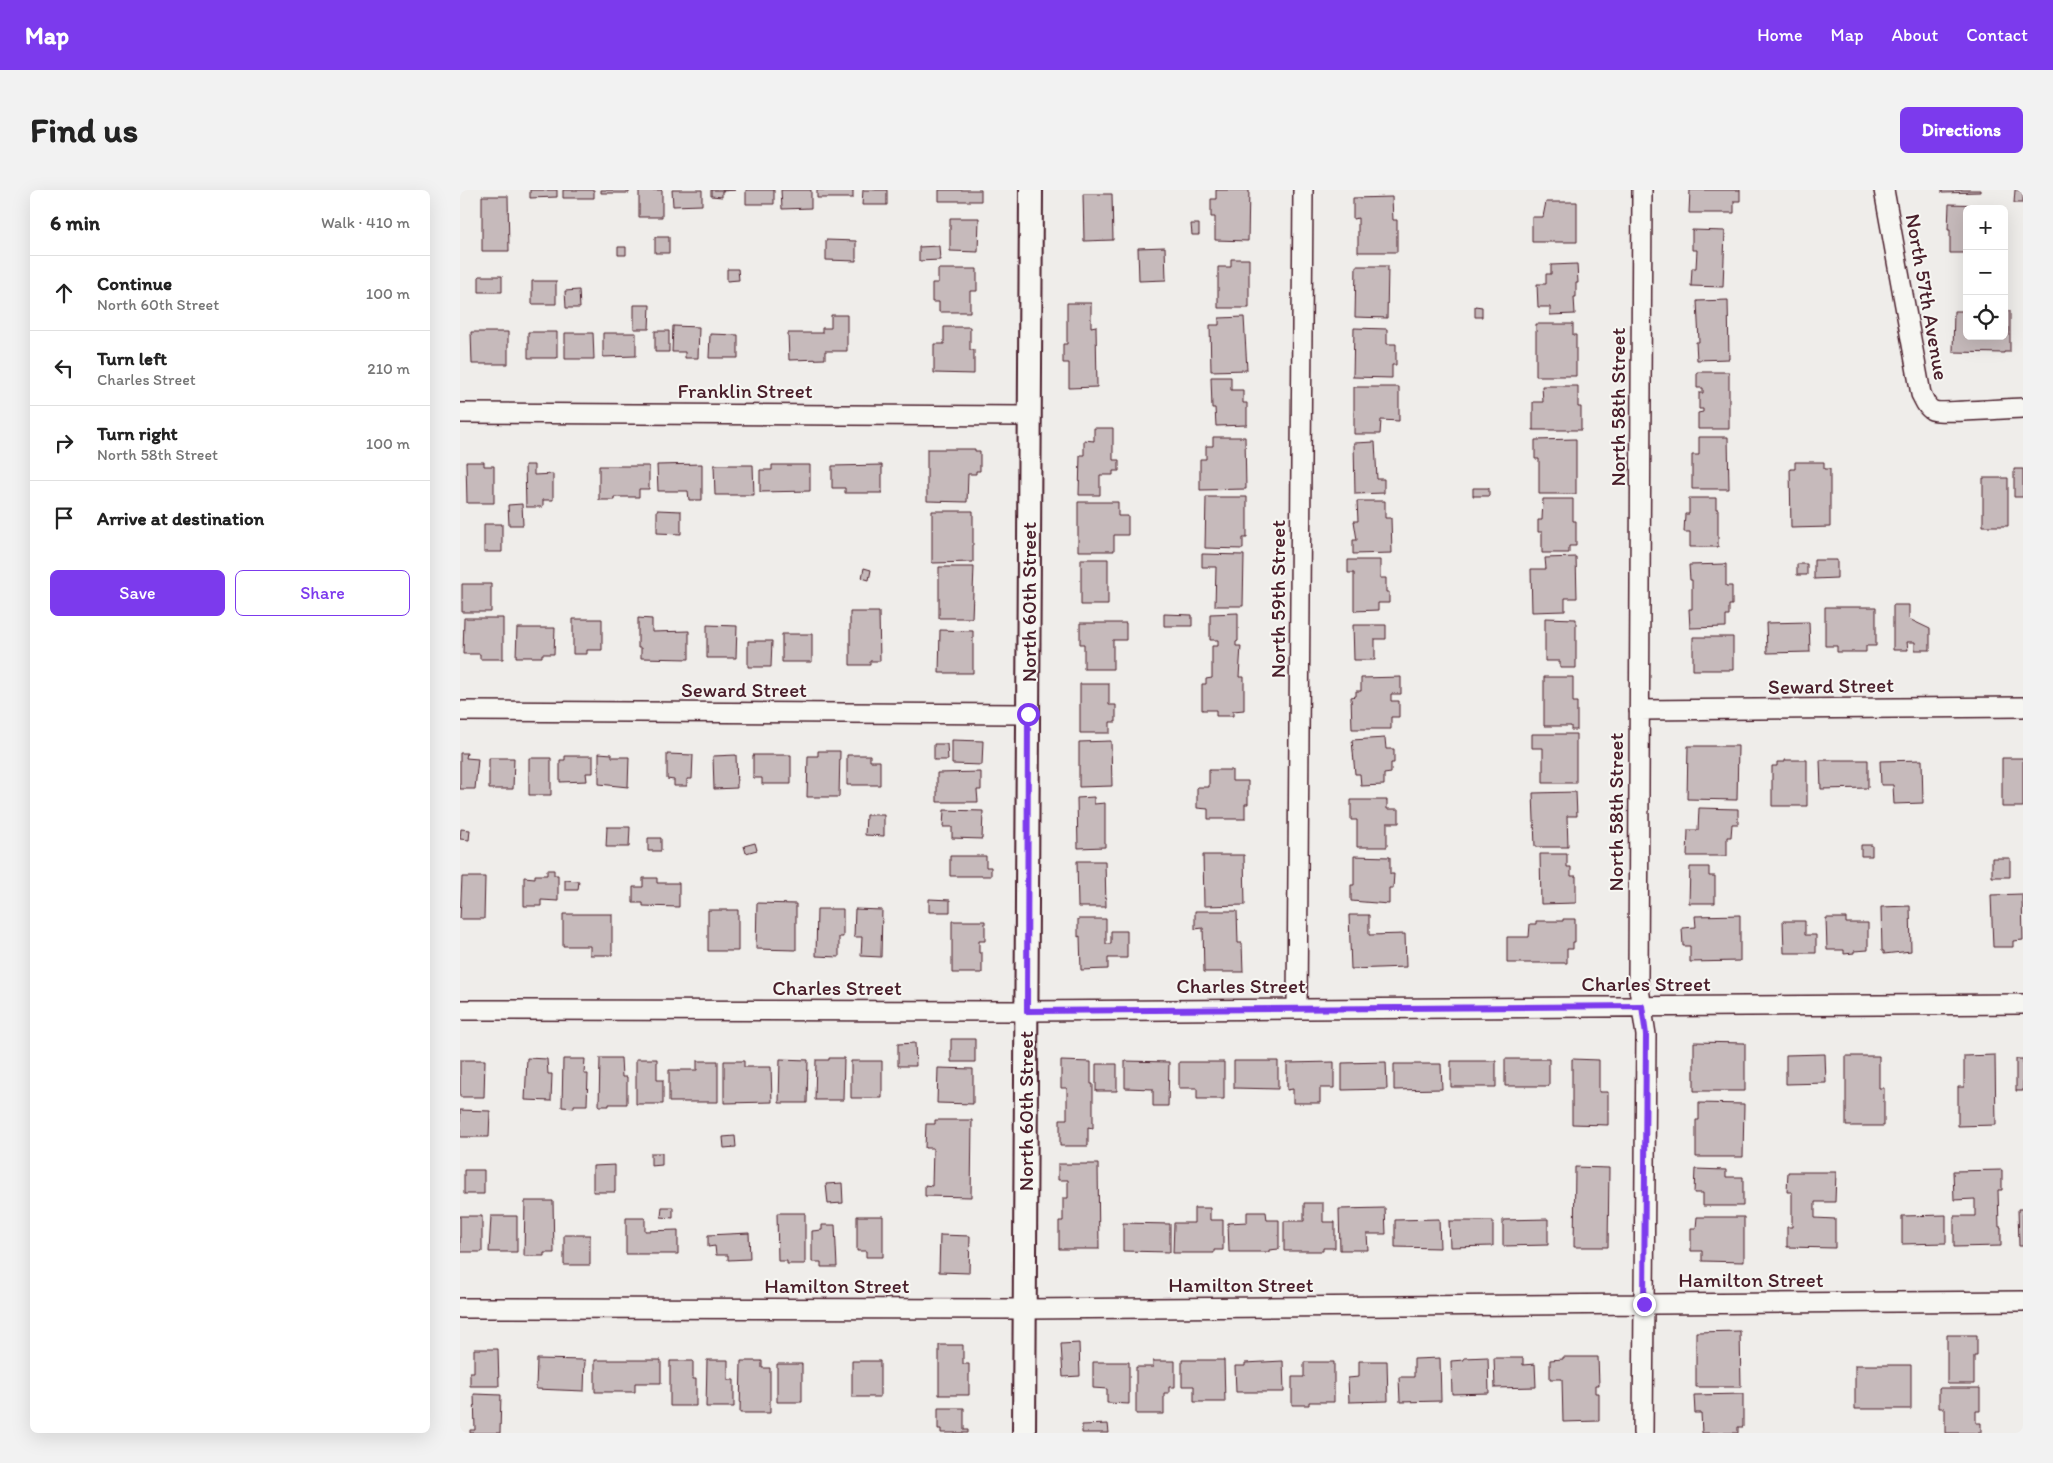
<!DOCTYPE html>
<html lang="en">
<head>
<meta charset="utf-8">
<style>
	:root { --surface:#fff; --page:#f2f2f2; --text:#222; --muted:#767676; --line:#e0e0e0; --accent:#7c3aed }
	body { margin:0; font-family:Itim,sans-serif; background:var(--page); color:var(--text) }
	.controls { position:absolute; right:15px; top:15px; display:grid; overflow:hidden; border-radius:8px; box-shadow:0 5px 20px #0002 }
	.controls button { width:45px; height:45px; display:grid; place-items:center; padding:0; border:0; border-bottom:1px solid var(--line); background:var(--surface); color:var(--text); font:25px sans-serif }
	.stop { position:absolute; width:15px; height:15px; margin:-11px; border:4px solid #7c3aed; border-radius:50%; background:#fff }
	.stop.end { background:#7c3aed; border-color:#fff; box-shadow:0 1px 5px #0008 }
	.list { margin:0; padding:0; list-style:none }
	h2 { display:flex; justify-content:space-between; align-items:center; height:65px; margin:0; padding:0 20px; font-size:21px }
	h2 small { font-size:16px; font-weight:400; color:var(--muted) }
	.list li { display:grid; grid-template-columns:32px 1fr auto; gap:15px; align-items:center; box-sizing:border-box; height:75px; padding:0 20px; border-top:1px solid var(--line) }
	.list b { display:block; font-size:19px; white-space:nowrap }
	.list p { margin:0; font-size:16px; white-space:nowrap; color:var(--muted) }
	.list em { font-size:16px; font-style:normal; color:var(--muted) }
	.actions { display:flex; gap:10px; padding:15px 20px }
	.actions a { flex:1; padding:11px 0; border:1px solid var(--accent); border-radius:8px; text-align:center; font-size:18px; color:var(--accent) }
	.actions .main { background:var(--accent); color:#fff }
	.icon { flex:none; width:28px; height:28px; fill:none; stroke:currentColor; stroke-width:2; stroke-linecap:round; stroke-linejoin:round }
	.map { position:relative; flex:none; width:1563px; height:1243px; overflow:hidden; border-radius:8px }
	header { display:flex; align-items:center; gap:30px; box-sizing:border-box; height:70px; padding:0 25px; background:var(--accent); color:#fff }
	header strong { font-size:24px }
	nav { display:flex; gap:28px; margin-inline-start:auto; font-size:18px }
	.intro { display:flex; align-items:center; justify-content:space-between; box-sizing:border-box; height:120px; padding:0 30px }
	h1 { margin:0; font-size:35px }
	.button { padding:12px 22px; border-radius:8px; background:var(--accent); color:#fff; font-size:18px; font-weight:700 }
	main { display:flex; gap:30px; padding:0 30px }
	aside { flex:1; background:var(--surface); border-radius:8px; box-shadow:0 5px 20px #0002 }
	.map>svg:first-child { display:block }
</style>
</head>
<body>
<header>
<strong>Map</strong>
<nav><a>Home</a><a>Map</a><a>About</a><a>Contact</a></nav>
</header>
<div class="intro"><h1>Find us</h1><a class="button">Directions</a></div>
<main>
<aside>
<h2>6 min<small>Walk · 410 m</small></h2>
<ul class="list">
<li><svg class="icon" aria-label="ahead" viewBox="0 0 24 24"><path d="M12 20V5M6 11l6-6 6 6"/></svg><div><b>Continue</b><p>North 60th Street</p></div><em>100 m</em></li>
<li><svg class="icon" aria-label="left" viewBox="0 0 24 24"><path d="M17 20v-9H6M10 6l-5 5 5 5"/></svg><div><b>Turn left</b><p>Charles Street</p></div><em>210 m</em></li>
<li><svg class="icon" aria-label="right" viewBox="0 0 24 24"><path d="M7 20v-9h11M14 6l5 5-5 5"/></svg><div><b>Turn right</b><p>North 58th Street</p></div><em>100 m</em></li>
<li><svg class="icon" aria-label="arrive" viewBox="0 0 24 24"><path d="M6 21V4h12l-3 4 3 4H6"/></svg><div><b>Arrive at destination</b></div></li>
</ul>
<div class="actions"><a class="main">Save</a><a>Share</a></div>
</aside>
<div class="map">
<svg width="1563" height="1243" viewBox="0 0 1563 1243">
	<rect width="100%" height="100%" fill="#efedea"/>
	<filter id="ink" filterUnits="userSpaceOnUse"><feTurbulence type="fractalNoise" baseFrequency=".02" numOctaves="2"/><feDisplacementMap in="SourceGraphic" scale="10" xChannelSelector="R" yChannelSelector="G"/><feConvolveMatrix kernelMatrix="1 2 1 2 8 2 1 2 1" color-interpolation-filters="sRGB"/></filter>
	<g filter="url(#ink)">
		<!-- building -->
		<path fill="#c6babb" stroke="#4a1f2b" d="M70 0H97V7L70 8Z
			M103 0H134V8H103Z
			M141 0H169V3H141Z
			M179 0H202V27H179Z
			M212 0H242V15L213 16Z
			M251 0H275L262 1V7L251 6Z
			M286 0H314V14H286Z
			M321 0H351V18L322 19Z
			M357 0H393V8H357Z
			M403 0H427V15H402Z
			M479 0H521V11H479Z
			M756 0H789L788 51 755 50V27H751V9H756Z
			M1230 0H1280V11H1274V23H1229Z
			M1482 0H1520V2L1482 3Z
			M1555 0H1563V13H1554Z
			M623 4H652L653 50 624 51Z
			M22 6H48L49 61H22Z
			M932 7 933 30H937V62H898V28L893 29V8Z
			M1086 12H1117V52H1072V27H1083Z
			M1489 14 1527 15V19H1507V63H1490V40H1488Z
			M490 28H519L518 62 490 61Z
			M731 34H739V45H732Z
			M1232 40 1265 41 1263 97 1231 96 1232 78H1236L1237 60H1232Z
			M195 47H209V63H195Z
			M366 50 396 51V71L366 70Z
			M479 56 480 70 459 71V57Z
			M158 57H166V65H158Z
			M705 57 706 90 679 91 678 58Z
			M771 69H789V118H758V77H771Z
			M1117 74 1118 93H1116V107H1114L1115 124 1090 125V117H1078L1077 94H1086V84H1091V75Z
			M896 76H928L927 128 895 127Z
			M267 79H278L279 90 267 91Z
			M478 79H517V101H510V122H479V112H472V93H478Z
			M19 86H42V102H19Z
			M72 91H96V114H72Z
			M119 100 120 118H106L105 101Z
			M1268 110 1269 169 1237 170 1236 152H1239L1237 111Z
			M607 113H631V137L636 136 637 197 609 198V173H603V154H607Z
			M174 115H190L189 139H174Z
			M1015 116 1022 117V127H1015Z
			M1494 121H1507V146H1544V121H1550V162H1544V163L1493 162Z
			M371 125H387V161H365V169L329 170 328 143H362V138H371Z
			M784 127 787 180 751 181 750 135H759V128Z
			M1076 134H1113V145H1116V186H1076Z
			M213 136 239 137 238 168H225V162H212Z
			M484 137H510V160H514V184L474 183V154H484Z
			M894 138 927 139V154H936V175H932V188L893 187Z
			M195 141H209V162H195Z
			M11 142H48V174H12Z
			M68 142H97V168H68Z
			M105 143H133L134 169H105Z
			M143 143H176V166L143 167Z
			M250 144 278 145V168H249Z
			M1237 182H1269V239H1238V223L1243 222V219H1239V203H1243V198H1237Z
			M751 187H771V200H783V213H787V235L756 236 755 218H752Z
			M1082 196H1118V217H1121V240H1073V212H1083Z
			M894 197H939V231L921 230 920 244H894Z
			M634 238H653V270H659V281H653V285H640V305H619L620 265H624V250L634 251Z
			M753 247H785L786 299 740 300V269H746V256H753Z
			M1239 247H1268L1269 299H1232V265H1239Z
			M1116 249V304H1079V269H1075V250Z
			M915 252 917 289H924V303L895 304 894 253Z
			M467 259H515V261H520V281H516V284H508L507 312 467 311Z
			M6 272H24V276H34V313H7Z
			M1335 272H1364V279H1370V337L1331 338 1330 279H1335Z
			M242 274V310H229L228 301H198L197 275Z
			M65 275H74V285L93 284V310H83V317H66Z
			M254 275H293L294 305H255Z
			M312 275H350V301L300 302V280H312Z
			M422 275V303H385V298H372V276Z
			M139 276H189V299H179V307H154V310H139Z
			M1554 279H1563V307H1554Z
			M1523 288H1548V336H1523Z
			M1013 298H1029V306H1013Z
			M746 307H787V348H783V359L745 358Z
			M1229 308H1256V319H1258V357H1230V342H1224L1225 324H1229Z
			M1083 309H1113V331H1116V356H1109V363H1082V342H1078V330H1082Z
			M897 311H925V328H931L932 363 893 364V350H897L894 331H898Z
			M618 312H658V326H668V345H654V361H618Z
			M62 314 63 335H49L48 315Z
			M197 320 221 321V344L197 343Z
			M472 321H513V372L472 373Z
			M24 334H42V362H24Z
			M742 364 784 365 783 416H755L756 377H742Z
			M1116 367 1117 408H1105V421L1072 422 1071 379H1086L1085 368Z
			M621 369H648V415H621Z
			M888 370H920V388H926V402H929V413H918V420L894 421V383H888Z
			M1354 370H1377V388L1354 389Z
			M1266 374V396H1272V415H1269V426H1266V437L1230 438 1229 419H1232V390H1230L1229 375Z
			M1337 374H1347V385H1337Z
			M479 377H514L512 428H479Z
			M404 378 411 380 409 390 402 388Z
			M2 394H31V422H2Z
			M1433 415H1449V429L1470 439V460H1455V452H1447L1448 460H1433Z
			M1365 417H1416V456H1406V462H1377V456H1365Z
			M390 422H419L420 471H410V475H390Z
			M778 423V451L776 452V456H781L779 487H784V520L773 521V526H756V520H742V494H746V489L752 488V456H758V450H750V424Z
			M704 424 732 425V436H704Z
			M4 428H43V469H20V464H3Z
			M178 428 192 429V442L229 441V469L181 468V458H178Z
			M1085 428 1116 429V478H1100V471H1085Z
			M113 429H142V460H127V464H113Z
			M1349 432 1350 462 1307 463 1306 433Z
			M620 433H666V450H653V479H624V454H620Z
			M247 435 277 436 276 468H247Z
			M893 435H926V449H915V470H894Z
			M57 438H95L94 464H82V467H56Z
			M480 440 513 441V483H479Z
			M322 444H352V472H322Z
			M1233 447H1273V480H1233Z
			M288 451H312L311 477H288Z
			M941 487V504H931V511H939V527H931V539H892L891 507 896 506V501H901V488Z
			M1084 487H1113V512H1117V540H1111V536H1084Z
			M620 494H649V515H656V532H650V543H620Z
			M1072 544H1116V593H1083V558H1072Z
			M925 548 926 559H934V573H931V583L924 584V595L901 596 900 584H895L892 550Z
			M492 550 523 551 522 575 492 574Z
			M651 551 652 596 619 597V552Z
			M474 554H487L488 570H474Z
			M1228 556H1278L1277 610 1227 609Z
			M358 561H380L379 607H347L348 566H358Z
			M0 563H7L6 568 18 569 15 599H0Z
			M139 563 152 564V567H169L168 597 139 594Z
			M207 564 233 565 232 589H227V596H214V590L207 589Z
			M276 565 277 598 254 599 253 566Z
			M293 565H331V594H302V588H293Z
			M387 565H410V571H420V595H387Z
			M105 566H133V583H126L127 591 100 592V570H105Z
			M29 568H54L53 599H29Z
			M69 568H91V605H69Z
			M1542 568H1563V617H1542Z
			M1325 570H1347V616H1312V576H1317V572H1325Z
			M1360 570H1408V598L1361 599Z
			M1462 570 1463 613 1434 614 1433 595H1421L1420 571Z
			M749 580H772V591H788V614H785V629H748V619L737 618V597H749Z
			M521 582V600H517L518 612H477V583Z
			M1116 602 1117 626H1107L1108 657H1075L1073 603Z
			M634 607V614L645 613V657L618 658 617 608Z
			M891 610H927V619H939V633H927V657H897V630H891Z
			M1239 618 1278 619V634H1272L1271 647H1267V666H1227L1228 640H1238Z
			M484 620 523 621 522 649 492 648V637H483Z
			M406 625H424V646L405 645Z
			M147 637H170L169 657H146Z
			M1 639 10 640 9 650 0 649Z
			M188 648H201V661H188Z
			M295 653 297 660 286 663 284 656Z
			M1401 655H1412V666H1401Z
			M1080 664H1107V677H1111V686H1116V713L1081 714Z
			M743 665H784L785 715 744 716Z
			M490 666H526V677H531V686H490Z
			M894 666 930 667V684H934L933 698H929V714L891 711V695H894Z
			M1532 668H1550V687H1532Z
			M617 671H645L646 717H618Z
			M1230 677H1249V686H1255V713H1229Z
			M87 680H94V685H98V711L81 710V716H64V687L75 688V685H87Z
			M2 687H25L24 729H0Z
			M183 688H197V693H219V717L183 716V713H173V697H183Z
			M105 690 119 691 118 700H105Z
			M1562 704 1563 750 1553 751V757H1533L1531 705Z
			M469 709 490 710V722H469Z
			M297 713 336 714V760L296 759Z
			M1450 716 1451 761 1424 764V761H1422L1421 717Z
			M357 719H383V747H379V767L356 766Z
			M395 719 422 720 421 767 401 766 402 747H394Z
			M248 720H278V761H248Z
			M735 721H777L778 753H782L783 782H744L743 738 735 739Z
			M103 724H152V765H130V756H103Z
			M889 725H909V745L945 744 946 777 891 779Z
			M1280 725V771L1230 772V756H1223L1222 738 1236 737 1235 726Z
			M1366 728H1386V733H1408V760L1394 761V763L1384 764V760H1367Z
			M618 729H646V754H651V741H667V768H648V779L621 780 620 746 618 747Z
			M1103 729H1115V752H1113V759H1107V773H1047V747H1069L1070 734H1076V731H1103Z
			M492 731H525V751H519V763H522V783H492Z
			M1323 731H1345V745H1356V763H1324Z
			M491 849H515V872H491Z
			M1234 852 1285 853V901H1234Z
			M455 853 456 876H438V854Z
			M1365 864 1366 893 1326 894V865Z
			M1535 865 1536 935 1498 936V897H1504V866Z
			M1386 866H1419V898H1424V936H1386Z
			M67 868 87 869 88 884H92L91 911 65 910Z
			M140 868H161L162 887H167V914H149V916H139Z
			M369 868H384L383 910H355L356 870H369Z
			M103 869H125L124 884H128L127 915H114V918L102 917Z
			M176 869H197V890H203V914H176Z
			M320 869 348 870 347 913H319Z
			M1045 869H1089V896H1045Z
			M1112 869 1139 870V902H1148V935L1112 934Z
			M1556 869H1563V901H1556Z
			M0 870H25L24 907H0Z
			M237 871H258V912H209V880H237Z
			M264 871H284V877H311L312 912 264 913Z
			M391 871H422V908H391Z
			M601 871 631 872V894H633V938L628 937V956H600V929H607V898H601Z
			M665 871 709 872 708 916H693V899L665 898Z
			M774 871H818V899L774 898Z
			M991 871H1036V897H991Z
			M719 872H764V909H737V898H719Z
			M874 872V898H860V913H833V899L827 900V873Z
			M926 872 927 899 882 900V873Z
			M636 874H657V901H636Z
			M934 874H981L982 899 934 900Z
			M478 878 513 879V914L477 913Z
			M1239 913 1284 914 1283 967H1236V930H1239Z
			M0 920 30 921 29 947H0Z
			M475 930H512L511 1007 465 1006V995L472 996 473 958H465L466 934H475Z
			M275 946 276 957 264 958 263 947Z
			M191 963H202V975L191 976Z
			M598 974H638L639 1059H599V1031H603V1008H608V990H598Z
			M155 975V1002H133V976Z
			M1115 977 1149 978 1148 1057H1114Z
			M1235 979 1266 980V987H1283V1016H1243V1003H1234Z
			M4 980H24V1004H4Z
			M1542 980V1000H1538L1539 1037H1541V1056L1494 1057V1026H1515V1009L1494 1010 1493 981Z
			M1328 982H1376L1375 1012H1355V1028L1375 1029V1058L1327 1057V1037H1332V1002H1327Z
			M382 993 383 1013 368 1014 366 994Z
			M65 1011H93L94 1063H84V1066H64Z
			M844 1013H863V1032H875V1058H863V1061H824V1031H844Z
			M202 1017H213V1028L201 1027Z
			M734 1018H750V1030H763V1060H754V1063H713L714 1033H734Z
			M925 1018 926 1044H907L908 1060H880L879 1019Z
			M1558 1019H1563V1056H1559Z
			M787 1022H806L807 1030H819V1059L809 1060V1062H769L768 1033 787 1032Z
			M317 1023H345V1074H327V1071H318Z
			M1486 1025V1053L1442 1054V1026Z
			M0 1026H22V1062H0Z
			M31 1026H57V1062H29Z
			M397 1026H423V1067H406V1061H397Z
			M1237 1027H1284V1072L1242 1071V1061H1231V1038H1236Z
			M166 1028H185V1041L218 1040V1064H166Z
			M979 1029 980 1058 935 1057V1030Z
			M1088 1029V1055L1043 1056V1030Z
			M989 1031H1033V1056L990 1057Z
			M663 1033 710 1034V1062L663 1061Z
			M362 1035H375L377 1077H361V1072H352V1041L362 1040Z
			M289 1043 290 1069 268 1070V1065H256L255 1056 248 1057V1045Z
			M104 1045H130V1075H104Z
			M480 1045 510 1046 509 1083 479 1082Z
			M1280 1141 1281 1197H1236V1142Z
			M1487 1145H1517V1166H1514V1194H1487Z
			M619 1153 620 1186 603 1187 601 1154Z
			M479 1155H503V1174H509V1205H479Z
			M14 1159H38L39 1196H10V1182H14Z
			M1028 1167 1029 1203 992 1204 991 1171 1004 1170V1168Z
			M1103 1167H1138L1139 1195H1135V1203H1139V1231L1103 1232 1102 1189H1090V1170L1103 1169Z
			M980 1168 981 1211 940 1212 939 1187H954V1169Z
			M1034 1168H1063V1175L1075 1174 1076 1197 1035 1198Z
			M77 1169 125 1170 124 1201 76 1199Z
			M135 1170H201V1193H175V1202H135Z
			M247 1170H268V1190H274V1217H246Z
			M722 1170H764L765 1212H734V1196H722Z
			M210 1171H233V1189H236V1216H210Z
			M281 1171H302V1178H310V1223H280Z
			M392 1171H420V1207H392Z
			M693 1171H715V1197H709V1203H704V1224H676V1177H693Z
			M823 1171 824 1202H776L775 1176H785V1173Z
			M899 1171H927L928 1211 889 1212 888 1188 899 1187Z
			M633 1172H669V1214L647 1213V1199L633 1198Z
			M844 1172H874V1212H849V1215H832V1187H844Z
			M317 1174H342V1212H317Z
			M1395 1175H1451V1219H1395Z
			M1479 1198H1520V1221H1516V1233H1521V1243H1485V1218H1479Z
			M14 1204 41 1205 40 1243H10V1240H15Z
			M1283 1204V1237H1278V1243H1242L1241 1223H1235L1234 1205Z
			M478 1218H504V1240H508V1243H481V1239H478Z
			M648 1234 649 1243H622V1235Z"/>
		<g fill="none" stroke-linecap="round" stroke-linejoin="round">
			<!-- minor casing -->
			<g stroke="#4a1f2b" stroke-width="22">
				<path id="minor" d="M1182 0 1178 792 1186 845 1183 1243
					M1424 0 1461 204C1464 209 1466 217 1472 220 1478 224 1549 218 1563 218
					M0 223 569 226
					M1179 520 1563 517
					M0 521 568 524
					M837 818 843 0
					M0 820 567 821 1563 814
					M0 1118 565 1119 1563 1111"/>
			</g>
			<!-- tertiary casing -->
			<g stroke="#4a1f2b" stroke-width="26">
				<path id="tertiary" d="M564 1243 571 0"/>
			</g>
			<!-- minor -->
			<use href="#minor" stroke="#f6f6f2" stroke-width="19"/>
			<!-- tertiary -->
			<use href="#tertiary" stroke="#f6f6f2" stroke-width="22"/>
		</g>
	</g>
	<g fill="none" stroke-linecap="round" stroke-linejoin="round" filter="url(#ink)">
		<!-- route -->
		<path stroke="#7c3aed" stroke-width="6" d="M568 524 567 821 1182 816 1186 845 1184 1114"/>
	</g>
	<g text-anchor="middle" stroke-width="4" stroke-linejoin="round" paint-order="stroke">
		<!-- street labels -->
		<g font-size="21" fill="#4a1f2b" stroke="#f6f6f2">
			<text transform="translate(1467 107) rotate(80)" y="7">North 57th Avenue</text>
			<text x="285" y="208">Franklin Street</text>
			<text transform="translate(1158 217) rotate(-90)" y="7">North 58th Street</text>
			<text transform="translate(818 409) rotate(-90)" y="7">North 59th Street</text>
			<text transform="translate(569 412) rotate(-90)" y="7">North 60th Street</text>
			<text transform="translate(1371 496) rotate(-1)" y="7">Seward Street</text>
			<text x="284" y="507">Seward Street</text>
			<text transform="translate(1156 622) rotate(-90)" y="7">North 58th Street</text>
			<text x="1186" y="801">Charles Street</text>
			<text x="781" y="803">Charles Street</text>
			<text x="377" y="805">Charles Street</text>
			<text transform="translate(566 921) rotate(-90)" y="7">North 60th Street</text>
			<text x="1291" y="1097">Hamilton Street</text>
			<text x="781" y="1102">Hamilton Street</text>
			<text x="377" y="1103">Hamilton Street</text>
		</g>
	</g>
</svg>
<div class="controls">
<button>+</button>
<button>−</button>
<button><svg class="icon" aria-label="locate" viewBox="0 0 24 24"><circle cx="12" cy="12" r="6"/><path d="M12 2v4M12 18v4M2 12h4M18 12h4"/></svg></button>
</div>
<div class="stop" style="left:568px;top:524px"></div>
<div class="stop end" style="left:1184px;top:1114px"></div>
</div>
</main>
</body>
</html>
